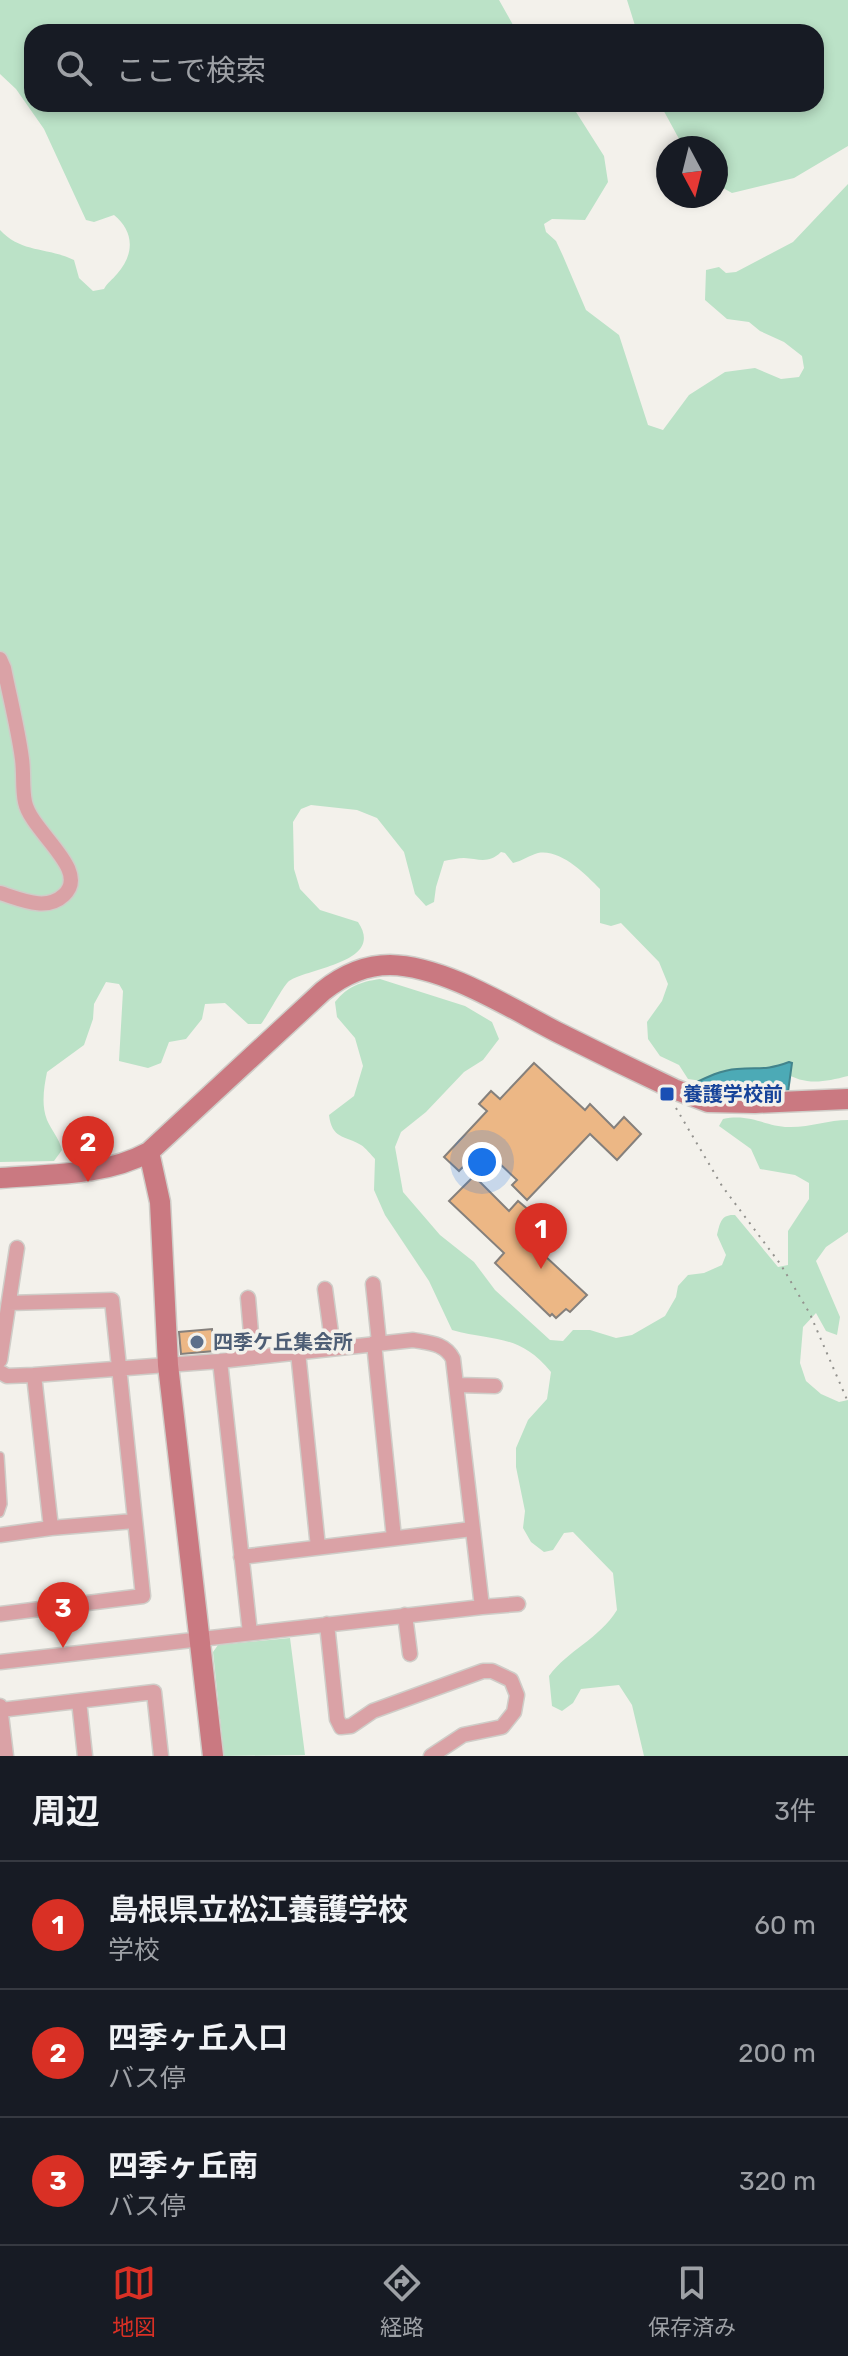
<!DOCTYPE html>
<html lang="ja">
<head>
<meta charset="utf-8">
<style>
	:root { --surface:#171b24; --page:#20242c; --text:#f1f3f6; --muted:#9ea1a6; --line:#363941; --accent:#d93025 }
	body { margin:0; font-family:Rubik,"Noto Sans JP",sans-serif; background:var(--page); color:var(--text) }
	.compass { position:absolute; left:656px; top:136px; width:72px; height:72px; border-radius:50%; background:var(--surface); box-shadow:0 4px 12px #0003; rotate:173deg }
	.you { position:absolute; left:482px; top:1162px; width:28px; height:28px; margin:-20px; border:6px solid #fff; border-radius:50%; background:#1a73e8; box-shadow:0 0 0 12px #1a73e833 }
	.badge { display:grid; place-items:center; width:52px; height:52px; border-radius:50%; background:var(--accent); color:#fff; font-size:26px; font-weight:700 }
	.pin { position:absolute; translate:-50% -66px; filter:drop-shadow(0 2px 4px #0008) }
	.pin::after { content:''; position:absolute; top:42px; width:28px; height:24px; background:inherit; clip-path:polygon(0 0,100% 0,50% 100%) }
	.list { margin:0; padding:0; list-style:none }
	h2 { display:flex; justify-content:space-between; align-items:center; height:104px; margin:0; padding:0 32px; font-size:34px }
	h2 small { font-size:26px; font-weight:400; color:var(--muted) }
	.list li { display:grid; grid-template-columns:52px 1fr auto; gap:24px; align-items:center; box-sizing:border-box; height:128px; padding:0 32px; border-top:2px solid var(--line) }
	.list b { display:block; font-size:30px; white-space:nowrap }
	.list p { margin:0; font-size:26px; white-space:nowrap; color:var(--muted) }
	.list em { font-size:26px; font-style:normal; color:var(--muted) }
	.icon { flex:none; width:44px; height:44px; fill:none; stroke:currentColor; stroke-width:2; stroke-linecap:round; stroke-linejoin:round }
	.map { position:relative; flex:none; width:848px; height:1756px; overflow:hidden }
	.search { position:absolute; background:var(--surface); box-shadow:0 4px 12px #0003; left:24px; right:24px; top:24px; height:88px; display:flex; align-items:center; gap:20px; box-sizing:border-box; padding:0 28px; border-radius:24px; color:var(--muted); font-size:30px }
	.sheet { height:488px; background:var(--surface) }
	nav { display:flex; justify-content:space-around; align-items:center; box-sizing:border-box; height:112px; border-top:2px solid var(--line); background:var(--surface); font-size:22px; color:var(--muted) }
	nav a { display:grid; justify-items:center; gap:4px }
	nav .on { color:var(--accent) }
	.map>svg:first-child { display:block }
</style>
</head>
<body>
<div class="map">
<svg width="848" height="1756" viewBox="0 0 848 1756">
	<rect width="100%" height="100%" fill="#f3f1eb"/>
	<!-- green -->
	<path fill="#bbe2c7" d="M0 0H499L517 32H32V104H571L604 156 608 182 585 220 552 219 544 224 546 232 556 241 563 256 586 310 619 335 648 425 663 430 689 395 725 372 755 368 781 379 799 377 804 368 802 356 784 342 760 331 749 322 727 319 705 300 706 270 719 267 726 273 736 272 793 242 848 184V1076C824 1082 805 1086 784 1072L709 1082 688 1079 679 1065 660 1056 648 1039 647 1022 662 1001 668 984 659 962 621 923 611 926 600 923V889C585 874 561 849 538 853 530 855 522 861 513 863L505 853 501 852C489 864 479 859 464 858 458 858 450 860 444 861L436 887 434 902 426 906 415 894 404 852 377 818 357 810 311 805 301 809 293 822 294 869 300 889 320 910 358 922C385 962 312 967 289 981 283 986 268 1015 261 1024H248L225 1003 205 1004 202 1019 186 1039 169 1042 161 1063 148 1068 119 1061 123 991 119 984 106 982 94 1004 93 1019 84 1045 47 1072C44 1087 41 1105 47 1120 52 1131 59 1138 62 1150L54 1161 0 1162V230C21 253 47 247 74 260L79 278 93 291 104 289C108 282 112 280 117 274 135 254 134 231 114 215L94 222 86 220 44 129 16 89 0 74Z
		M627 0H848V146L794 178 732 193 716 184V148H684L660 104H816V32H637Z
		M380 979 465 1006 492 1022 499 1039 483 1060 464 1072 426 1112 401 1132 395 1147 403 1192 440 1235 474 1262 495 1290 550 1340 563 1341 573 1330H590L616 1338 632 1335 665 1316 676 1297 678 1286 688 1275 704 1273 722 1265 726 1255 717 1235C720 1223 721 1214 735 1215L778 1267 788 1265V1231L809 1199V1183L795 1175 760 1169 751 1149 719 1126 723 1119C752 1113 767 1128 791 1127 811 1127 829 1120 848 1120V1232L826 1247 816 1261 840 1317 837 1335 826 1331 816 1313 803 1327 800 1363 806 1381 821 1394 839 1402 848 1400V1756H644L632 1705 619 1685 581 1689 573 1703 562 1711 552 1706 549 1676C568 1650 598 1640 617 1610L613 1573 573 1532 564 1533 553 1550 544 1552 531 1542 523 1528 525 1511 516 1467V1448L528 1420 547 1399 551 1372C519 1333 495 1342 452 1330L429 1281 385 1215 374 1190 375 1159C371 1155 366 1148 361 1145 344 1135 332 1139 329 1115L354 1096 363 1066 355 1038 337 1017 335 1002C348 986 360 982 380 979Z
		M290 1638 305 1755 224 1756 213 1652 218 1645Z"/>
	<!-- water -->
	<path fill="#4caab6" stroke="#42848c" stroke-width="2" d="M789 1062 792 1063 788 1092C756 1093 722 1099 693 1084 707 1077 721 1070 737 1069 761 1067 764 1071 789 1062Z"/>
	<!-- building -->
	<path fill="#ecb785" stroke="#85807c" stroke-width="2" d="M534 1063 585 1110 590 1104 614 1128 624 1117 641 1134 617 1160 590 1134 527 1200 512 1185 517 1180 482 1147 459 1171 444 1157 487 1111 479 1104 491 1091 500 1099Z
		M474 1176 509 1211 518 1201 531 1212V1243L587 1295 570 1312 566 1309 556 1318 552 1314 550 1316 495 1263 504 1253 449 1201Z
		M212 1329 214 1351 181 1354 179 1332Z"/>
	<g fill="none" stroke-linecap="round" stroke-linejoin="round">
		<!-- lane casing -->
		<g stroke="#cfcdc8" stroke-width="10">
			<path id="lane" d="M0 1456 3 1504 0 1513"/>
		</g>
		<!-- street casing -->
		<g stroke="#cfcdc8" stroke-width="17">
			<path id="street" d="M0 659 4 668C10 698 18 729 22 759 24 773 22 788 25 802 31 832 91 870 64 895 46 912 20 899 0 893
				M373 1284 379 1342
				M325 1289 333 1348
				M248 1298 253 1357
				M374 1343 394 1538
				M298 1352 318 1547
				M0 1360 17 1248
				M220 1361 250 1633
				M0 1372 7 1376 34 1375
				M457 1385 495 1386
				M51 1528 134 1521
				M0 1535 51 1528 34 1375 220 1361 413 1340C429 1343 445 1343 453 1359L482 1607 0 1662
				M241 1557 472 1529
				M482 1607 518 1604
				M0 1614 143 1596 112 1300 9 1303
				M405 1615 410 1654
				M327 1624 337 1719 341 1727 351 1726 373 1711 483 1671H492L511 1680 517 1695 514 1712 502 1727 463 1735 431 1756
				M79 1701 85 1756
				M0 1706 6 1756
				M0 1710 154 1692 161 1756"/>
		</g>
		<!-- secondary casing -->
		<g stroke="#cfcdc8" stroke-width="23">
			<path id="secondary" d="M149 1152 160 1202 168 1365 213 1756
				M0 1178C50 1174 105 1176 149 1152L323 991C343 975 364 965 390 965 445 966 510 1008 559 1033 597 1052 636 1071 674 1089L708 1102 755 1103 848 1099"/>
		</g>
		<!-- path -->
		<path stroke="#93928e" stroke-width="2" stroke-dasharray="2 6" stroke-linecap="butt" d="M676 1108 722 1186 781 1265 810 1314 848 1402"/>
		<!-- lane -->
		<use href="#lane" stroke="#daa2a6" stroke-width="7"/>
		<!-- street -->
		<use href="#street" stroke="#daa2a6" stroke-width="14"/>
		<!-- secondary -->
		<use href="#secondary" stroke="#ca7981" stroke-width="20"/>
	</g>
	<!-- markers -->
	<rect fill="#1a4fb4" stroke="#f3f1eb" stroke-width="3" x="659" y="1086" width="16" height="16" rx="4"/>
	<circle fill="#5c6f8a" stroke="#f3f1eb" stroke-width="3" cx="197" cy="1342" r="8"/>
	<g text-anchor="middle" stroke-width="7" stroke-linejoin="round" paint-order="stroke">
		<!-- transit labels -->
		<g font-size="20" font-weight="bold" fill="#164399" stroke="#f3f1eb" text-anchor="start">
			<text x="683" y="1101">養護学校前</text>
		</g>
		<!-- service labels -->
		<g font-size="20" font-weight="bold" fill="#4e5e75" stroke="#f3f1eb" text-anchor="start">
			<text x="213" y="1349">四季ケ丘集会所</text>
		</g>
	</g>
</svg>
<svg class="compass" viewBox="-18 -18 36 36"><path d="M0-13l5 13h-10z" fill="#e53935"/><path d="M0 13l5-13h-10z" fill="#9ea1a6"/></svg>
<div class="you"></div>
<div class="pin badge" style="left:541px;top:1269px">1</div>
<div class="pin badge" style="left:88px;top:1182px">2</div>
<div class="pin badge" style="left:63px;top:1648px">3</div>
<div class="search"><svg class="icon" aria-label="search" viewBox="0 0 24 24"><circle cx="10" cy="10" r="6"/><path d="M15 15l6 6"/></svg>ここで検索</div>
</div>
<section class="sheet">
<h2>周辺<small>3件</small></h2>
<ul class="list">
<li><span class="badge">1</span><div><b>島根県立松江養護学校</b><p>学校</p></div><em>60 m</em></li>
<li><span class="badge">2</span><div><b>四季ヶ丘入口</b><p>バス停</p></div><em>200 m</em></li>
<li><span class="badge">3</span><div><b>四季ヶ丘南</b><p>バス停</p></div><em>320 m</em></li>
</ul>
</section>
<nav>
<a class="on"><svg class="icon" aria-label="map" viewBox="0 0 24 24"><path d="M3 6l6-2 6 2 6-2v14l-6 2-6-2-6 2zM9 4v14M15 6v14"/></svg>地図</a>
<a><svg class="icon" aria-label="directions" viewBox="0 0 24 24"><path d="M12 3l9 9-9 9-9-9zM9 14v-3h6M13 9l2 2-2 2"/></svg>経路</a>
<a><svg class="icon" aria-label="saved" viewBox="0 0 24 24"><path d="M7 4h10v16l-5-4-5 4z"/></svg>保存済み</a>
</nav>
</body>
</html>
